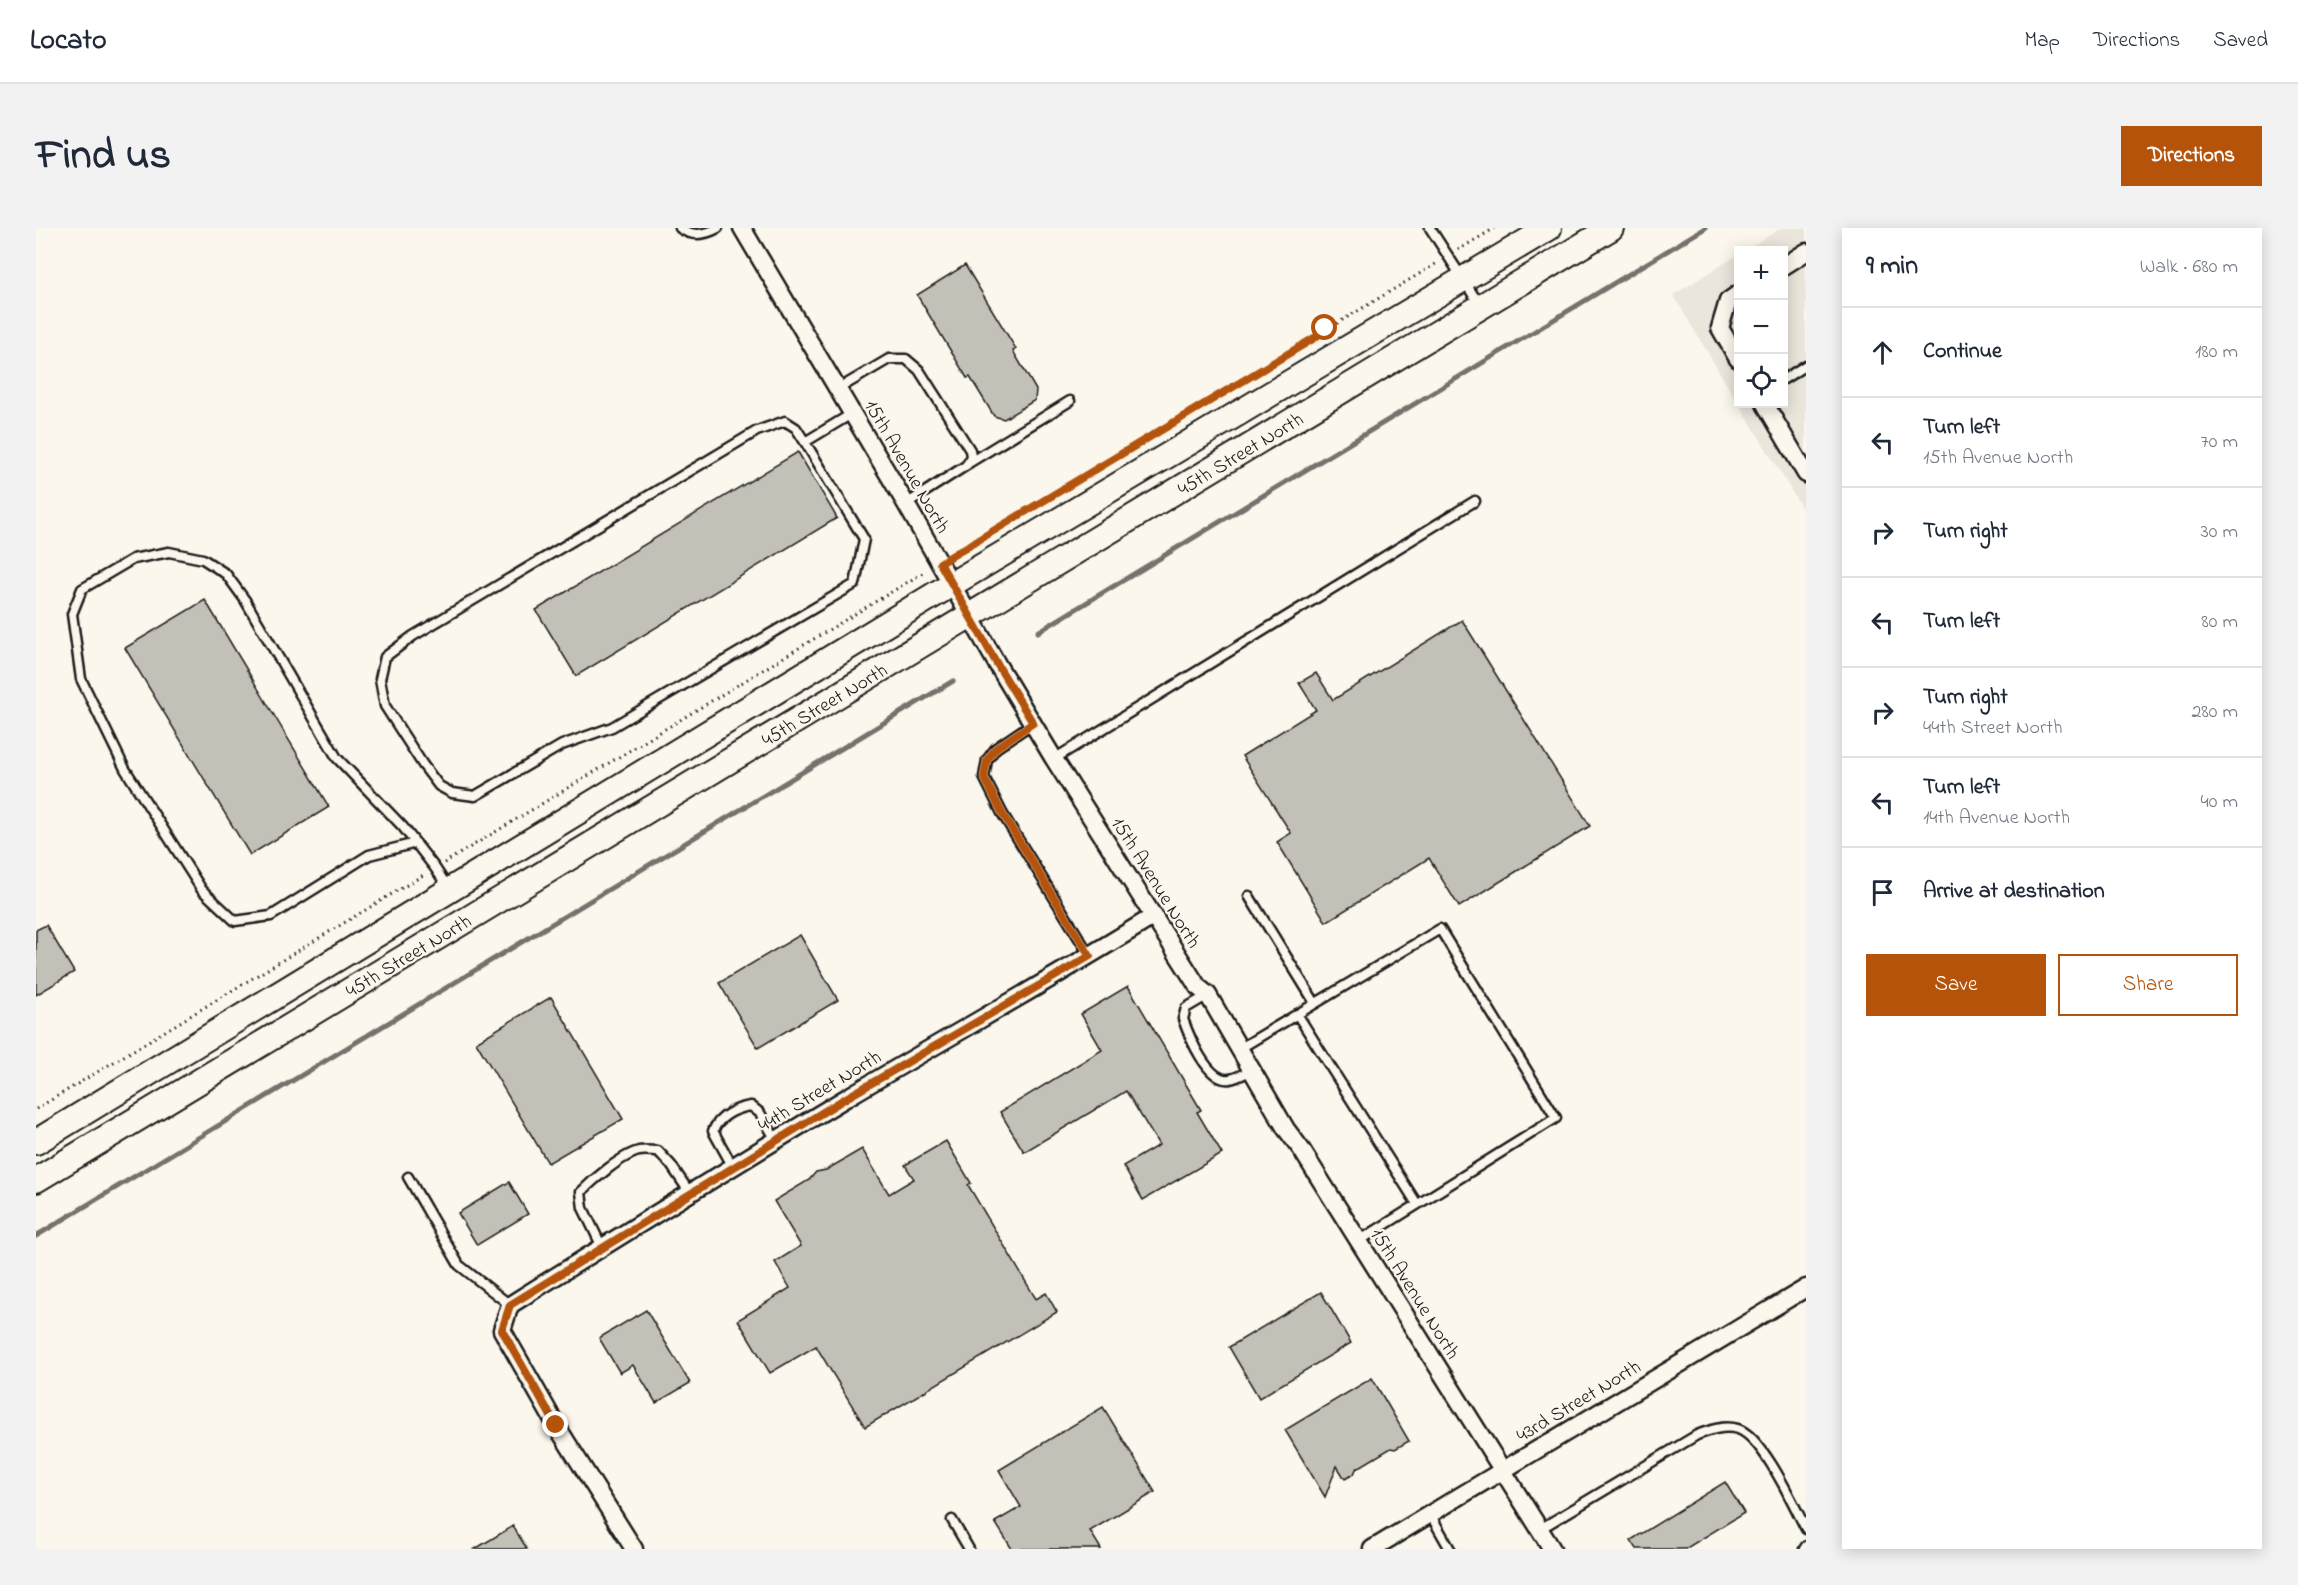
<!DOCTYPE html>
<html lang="en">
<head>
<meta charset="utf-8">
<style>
	:root { --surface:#fff; --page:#f2f2f3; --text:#1f2937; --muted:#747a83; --line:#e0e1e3; --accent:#b45309 }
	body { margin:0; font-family:"Indie Flower",sans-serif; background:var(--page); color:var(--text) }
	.controls { position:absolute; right:18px; top:18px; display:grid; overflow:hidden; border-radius:0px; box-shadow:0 3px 15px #0003 }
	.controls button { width:54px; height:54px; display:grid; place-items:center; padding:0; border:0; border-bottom:2px solid var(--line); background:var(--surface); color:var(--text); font:30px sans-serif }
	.stop { position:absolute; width:18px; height:18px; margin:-14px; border:4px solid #b45309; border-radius:50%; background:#fff }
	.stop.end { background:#b45309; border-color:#fff; box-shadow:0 2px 6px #0008 }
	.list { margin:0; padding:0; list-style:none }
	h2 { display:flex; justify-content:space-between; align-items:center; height:78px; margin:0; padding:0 24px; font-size:26px }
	h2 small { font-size:20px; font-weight:400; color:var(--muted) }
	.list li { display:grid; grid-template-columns:39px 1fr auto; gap:18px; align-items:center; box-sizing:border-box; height:90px; padding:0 24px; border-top:2px solid var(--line) }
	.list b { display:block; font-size:22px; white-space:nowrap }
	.list p { margin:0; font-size:20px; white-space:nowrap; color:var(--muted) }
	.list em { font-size:20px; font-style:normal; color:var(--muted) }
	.actions { display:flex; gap:12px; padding:18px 24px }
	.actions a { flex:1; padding:14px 0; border:2px solid var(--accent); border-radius:0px; text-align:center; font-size:21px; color:var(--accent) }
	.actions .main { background:var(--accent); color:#fff }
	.icon { flex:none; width:33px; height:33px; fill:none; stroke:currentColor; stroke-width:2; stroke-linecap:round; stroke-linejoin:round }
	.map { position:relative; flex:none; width:1770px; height:1321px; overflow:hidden; border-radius:0px }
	header { display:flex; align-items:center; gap:36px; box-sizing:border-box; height:84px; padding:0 30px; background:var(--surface); border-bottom:2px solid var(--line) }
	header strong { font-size:28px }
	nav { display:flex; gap:33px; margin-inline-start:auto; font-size:21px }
	.intro { display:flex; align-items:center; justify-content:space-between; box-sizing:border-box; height:144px; padding:0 36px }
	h1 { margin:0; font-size:42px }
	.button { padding:15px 27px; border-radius:0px; background:var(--accent); color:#fff; font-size:21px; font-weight:700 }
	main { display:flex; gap:36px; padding:0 36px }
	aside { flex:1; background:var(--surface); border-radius:0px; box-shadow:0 3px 15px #0003 }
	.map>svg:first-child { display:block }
</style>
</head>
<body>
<header>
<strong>Locato</strong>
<nav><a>Map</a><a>Directions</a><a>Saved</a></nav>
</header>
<div class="intro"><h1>Find us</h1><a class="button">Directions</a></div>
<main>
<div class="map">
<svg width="1770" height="1321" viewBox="0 0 1770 1321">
	<rect width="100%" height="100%" fill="#fbf7ec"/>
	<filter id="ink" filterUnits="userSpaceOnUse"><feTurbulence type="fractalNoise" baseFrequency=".0167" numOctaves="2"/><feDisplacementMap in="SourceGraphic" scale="12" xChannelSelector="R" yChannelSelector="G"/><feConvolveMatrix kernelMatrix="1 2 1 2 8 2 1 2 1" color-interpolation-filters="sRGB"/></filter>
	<g filter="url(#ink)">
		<!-- built -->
		<path fill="#eae6dc" d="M1745 0H1770V287L1703 176H1748V22H1709Z
			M1702 27V175L1637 67Z"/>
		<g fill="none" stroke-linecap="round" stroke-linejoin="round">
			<!-- stream -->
			<path stroke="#74726e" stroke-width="5" d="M1002 404 1669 0
				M0 1008 917 453"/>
		</g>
		<!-- building -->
		<path fill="#c3c0b8" stroke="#1c1c1c" stroke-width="1.5" d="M929 37 980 121 977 123 1000 162 999 172 968 191 958 188 934 149 931 150 881 67Z
			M762 224 801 290 540 448 500 382Z
			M169 372 293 579 214 627 89 420Z
			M1426 392 1554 598 1423 679 1393 630 1290 694 1241 614 1255 605 1206 528 1280 482 1263 455 1280 445 1297 472Z
			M10 697 38 744 0 767V702Z
			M764 707 802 772 722 820 683 755Z
			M1092 758 1165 882 1161 884 1186 926 1107 972 1087 938 1123 917 1090 863 988 924 964 884 1066 822 1045 786Z
			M515 769 587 891 512 935 440 814Z
			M910 913 935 955 932 957 1000 1071 1010 1065 1021 1084 829 1199 780 1118 734 1145 702 1092 754 1060 739 1034 765 1018 738 973 773 952 780 944 790 942 826 921 853 966 878 951 869 937Z
			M473 954 492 986 441 1017 422 985Z
			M1285 1064 1315 1115 1223 1170 1193 1119Z
			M610 1082 654 1155 620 1175 597 1137 584 1145 563 1110Z
			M1336 1150 1373 1213 1359 1221 1355 1220 1320 1241 1318 1246 1309 1251 1301 1238 1289 1269 1249 1202Z
			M1067 1179 1119 1264 1054 1303 1065 1321H976L959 1294 985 1279 963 1242Z
			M1689 1254 1708 1285 1649 1321H1601L1595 1312Z
			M477 1298 491 1321H439Z"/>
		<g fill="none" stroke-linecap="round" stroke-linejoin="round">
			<!-- service casing -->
			<g stroke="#1c1c1c" stroke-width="13">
				<path id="service" d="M644 0C656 9 669 7 682 0
					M1394 0 1443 76
					M1748 151 1770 137
					M802 161 853 131H870L883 142 934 222 935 229 931 237 870 276
					M769 214 760 200 749 193 721 203 377 408 349 429 344 451 349 478 387 537 403 558 416 565 439 568 526 517 576 499 819 356 828 311 769 214 817 185
					M931 236 1034 173
					M997 495 960 520 951 532 948 549 966 585 1054 728
					M1018 531 1439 273
					M380 615 333 627 235 688 199 693 166 662 89 541 45 451 36 386 46 361 97 331 133 324 167 331 190 346 209 372 301 530 367 599 399 640 413 661
					M1213 668 1279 775
					M1172 767 1150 780 1147 791C1153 808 1172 855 1194 851 1201 850 1209 845 1216 842
					M1261 786 1381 976
					M1203 821 1404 701 1520 890 1323 1013
					M697 939 677 903C683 888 700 880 715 878L724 885 740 912
					M372 949 423 1037 474 1077
					M566 1019 547 980 545 964C557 952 586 927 603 923 609 922 616 923 622 923L635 937 654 965
					M1394 1286 1414 1321
					M916 1292 933 1321
					M1504 1301 1661 1207C1674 1202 1688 1197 1702 1201 1727 1209 1758 1278 1770 1301
					M1768 1321 1770 1318"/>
			</g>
			<!-- minor casing -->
			<g stroke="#1c1c1c" stroke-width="21">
				<path id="minor" d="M706 0 870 276 961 436 1018 531 1162 759 1172 767 1250 901 1265 921 1516 1321
					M1748 38 1770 24
					M1702 66 1692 73 1684 100 1702 131
					M1729 176 1770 246
					M598 1321 520 1197 466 1102 474 1077C585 1007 697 938 810 870 912 809 1017 751 1118 688
					M1336 1321 1770 1060"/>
			</g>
			<!-- secondary casing -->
			<g stroke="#1c1c1c" stroke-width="28">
				<path id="secondary" d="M0 914 916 356 1513 0
					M0 952 1575 0"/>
			</g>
			<!-- path -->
			<path stroke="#1c1c1c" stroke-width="3" stroke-dasharray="1.5 4.5" stroke-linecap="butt" d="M1422 22 1459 0
				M916 328 1280 109 1289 100 1300 96 1403 34
				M408 635 890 343
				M0 881 389 646"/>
			<!-- service -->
			<use href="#service" stroke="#fbf7ec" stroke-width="8"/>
			<!-- minor -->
			<use href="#minor" stroke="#fbf7ec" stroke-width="16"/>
			<!-- secondary -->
			<use href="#secondary" stroke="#fbf7ec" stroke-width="24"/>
		</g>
	</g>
	<g fill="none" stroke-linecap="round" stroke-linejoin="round" filter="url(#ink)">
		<!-- route -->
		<path stroke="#b45309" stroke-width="8" d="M520 1197 466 1102 474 1077 810 870 1054 728 966 585 948 549 951 532 960 520 997 495 961 436 904 335 1280 109 1289 100"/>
	</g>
	<g text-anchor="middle" stroke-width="4.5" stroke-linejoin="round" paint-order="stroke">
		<!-- street labels -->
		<g font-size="20" fill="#1c1c1c" stroke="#fbf7ec">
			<text transform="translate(1204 225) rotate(-31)" y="7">45th Street North</text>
			<text transform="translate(872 238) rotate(60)" y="7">15th Avenue North</text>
			<text transform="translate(788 476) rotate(-31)" y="7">45th Street North</text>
			<text transform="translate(1121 654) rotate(58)" y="7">15th Avenue North</text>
			<text transform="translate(372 727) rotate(-31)" y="7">45th Street North</text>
			<text transform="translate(783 862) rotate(-31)" y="7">44th Street North</text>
			<text transform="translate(1380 1065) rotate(58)" y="7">15th Avenue North</text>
			<text transform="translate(1542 1172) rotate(-31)" y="7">43rd Street North</text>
		</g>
	</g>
</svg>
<div class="controls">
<button>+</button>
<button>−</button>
<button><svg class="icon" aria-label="locate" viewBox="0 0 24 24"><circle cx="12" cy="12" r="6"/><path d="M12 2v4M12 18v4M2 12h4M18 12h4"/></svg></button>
</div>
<div class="stop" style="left:1289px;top:100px"></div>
<div class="stop end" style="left:520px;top:1197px"></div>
</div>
<aside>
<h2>9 min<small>Walk · 680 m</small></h2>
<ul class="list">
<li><svg class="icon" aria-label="ahead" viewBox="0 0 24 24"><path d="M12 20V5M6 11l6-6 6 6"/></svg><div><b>Continue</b></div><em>180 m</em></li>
<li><svg class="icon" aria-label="left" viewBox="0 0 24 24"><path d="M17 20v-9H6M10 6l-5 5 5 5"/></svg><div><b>Turn left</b><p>15th Avenue North</p></div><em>70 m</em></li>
<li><svg class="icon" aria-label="right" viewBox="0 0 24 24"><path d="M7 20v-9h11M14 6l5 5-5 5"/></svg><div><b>Turn right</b></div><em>30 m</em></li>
<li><svg class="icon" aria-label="left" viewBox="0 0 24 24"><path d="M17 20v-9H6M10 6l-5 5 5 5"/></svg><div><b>Turn left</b></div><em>80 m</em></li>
<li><svg class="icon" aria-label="right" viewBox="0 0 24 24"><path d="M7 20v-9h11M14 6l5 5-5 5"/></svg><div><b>Turn right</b><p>44th Street North</p></div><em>280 m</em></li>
<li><svg class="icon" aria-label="left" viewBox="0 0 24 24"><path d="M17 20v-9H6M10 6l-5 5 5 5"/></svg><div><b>Turn left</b><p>14th Avenue North</p></div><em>40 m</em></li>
<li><svg class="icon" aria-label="arrive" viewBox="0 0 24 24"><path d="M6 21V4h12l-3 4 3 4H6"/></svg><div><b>Arrive at destination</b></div></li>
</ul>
<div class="actions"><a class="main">Save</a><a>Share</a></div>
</aside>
</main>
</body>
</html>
